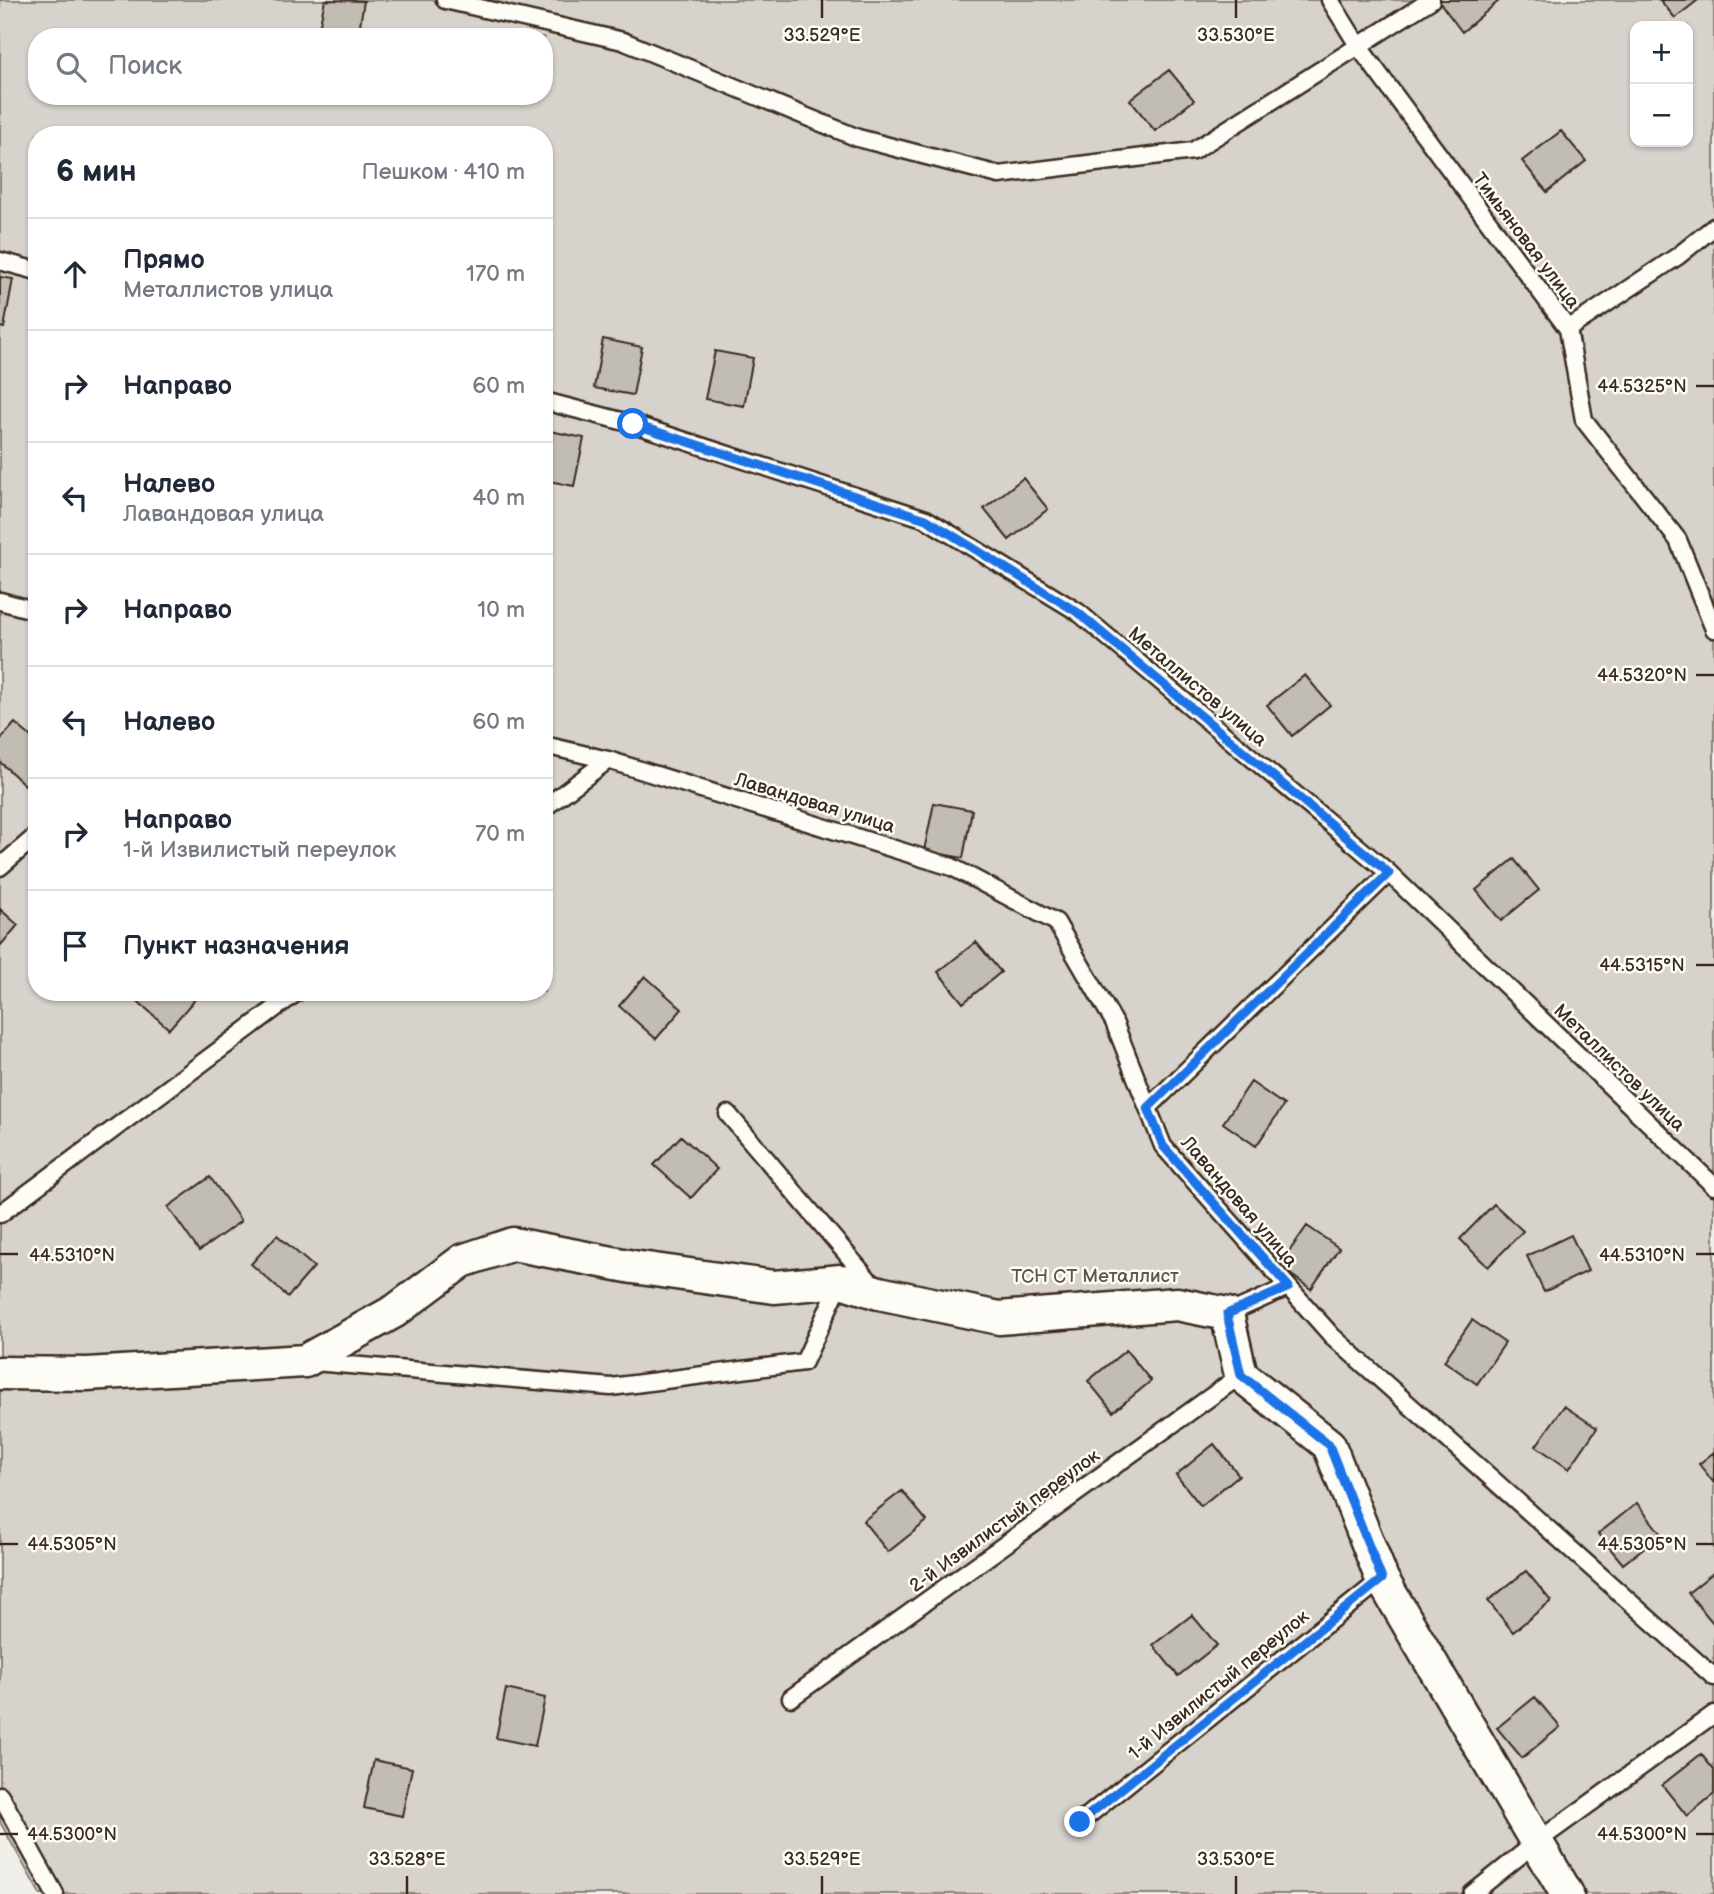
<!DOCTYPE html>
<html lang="ru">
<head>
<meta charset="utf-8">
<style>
	:root { --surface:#fff; --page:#f6f6f7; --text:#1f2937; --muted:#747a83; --line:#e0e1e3 }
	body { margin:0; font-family:"Balsamiq Sans",sans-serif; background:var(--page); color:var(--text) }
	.controls { position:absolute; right:21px; top:21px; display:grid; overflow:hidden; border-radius:14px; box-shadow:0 2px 5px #0004 }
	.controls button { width:63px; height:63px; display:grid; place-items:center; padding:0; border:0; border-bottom:2px solid var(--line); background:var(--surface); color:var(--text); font:35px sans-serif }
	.stop { position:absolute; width:21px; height:21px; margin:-16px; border:5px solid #1a73e8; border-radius:50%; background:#fff }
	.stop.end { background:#1a73e8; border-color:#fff; box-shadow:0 2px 7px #0008 }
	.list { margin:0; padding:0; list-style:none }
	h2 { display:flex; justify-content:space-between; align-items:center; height:91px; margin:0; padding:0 28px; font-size:30px }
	h2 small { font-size:23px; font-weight:400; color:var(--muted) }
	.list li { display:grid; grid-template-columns:46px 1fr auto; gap:21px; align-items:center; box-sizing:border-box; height:112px; padding:0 28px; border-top:2px solid var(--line) }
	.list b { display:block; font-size:26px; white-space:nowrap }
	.list p { margin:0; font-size:23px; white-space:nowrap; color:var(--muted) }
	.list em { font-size:23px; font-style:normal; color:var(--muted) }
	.icon { flex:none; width:38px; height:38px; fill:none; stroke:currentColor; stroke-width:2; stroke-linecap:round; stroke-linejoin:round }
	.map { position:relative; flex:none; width:1714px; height:1894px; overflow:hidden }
	.search { position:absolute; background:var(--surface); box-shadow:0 2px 5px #0004; left:28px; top:28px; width:525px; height:77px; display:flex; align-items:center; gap:18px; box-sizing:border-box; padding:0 24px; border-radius:28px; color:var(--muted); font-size:26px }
	.panel { position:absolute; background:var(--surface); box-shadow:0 2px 5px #0004; left:28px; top:126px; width:525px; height:875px; border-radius:28px }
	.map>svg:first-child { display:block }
</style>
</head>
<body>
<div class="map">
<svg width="1714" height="1894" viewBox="0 0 1714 1894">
	<rect width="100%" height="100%" fill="#f1efea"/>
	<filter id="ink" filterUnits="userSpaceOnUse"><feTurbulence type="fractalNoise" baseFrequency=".0143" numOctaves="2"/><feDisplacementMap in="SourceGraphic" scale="14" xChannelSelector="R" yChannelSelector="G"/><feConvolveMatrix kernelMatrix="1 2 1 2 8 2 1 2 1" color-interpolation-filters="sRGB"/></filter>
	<g filter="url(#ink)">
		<!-- green -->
		<path fill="#d7d2cc" stroke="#897e75" stroke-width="2" fill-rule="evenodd" d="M0 0H1714V1894H40L0 1822ZM1635 26H1688V142H1635ZM37 37H544V96H37ZM37 135H544V992H37Z"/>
		<!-- building -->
		<path fill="#c1bcb4" stroke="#3b2a1e" stroke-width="2" d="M325 0 364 1 358 37H317Z
			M1438 0H1500L1462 32Z
			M1660 0H1698L1675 18Z
			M1169 70 1194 100 1155 131 1130 100Z
			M1561 131 1586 161 1547 192 1522 161Z
			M0 277 13 279 4 328 0 327Z
			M603 339 642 347 633 395 594 388Z
			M715 351 753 358 744 406 705 399Z
			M545 430 584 438 574 486 544 480Z
			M1023 478 1048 509 1009 540 984 509Z
			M1305 675 1330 705 1292 736 1267 705Z
			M15 723 37 742V772L25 785 0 762V740Z
			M934 803 972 810 963 858 924 851Z
			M1514 859 1539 890 1501 921 1476 890Z
			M0 909 18 925 0 946Z
			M976 942 1001 972 963 1003 938 972Z
			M645 976 682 1009 656 1039 619 1006Z
			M135 992H187L195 999 169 1029 132 996Z
			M1251 1082 1284 1105 1256 1146 1223 1123Z
			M681 1136 717 1169 691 1198 654 1165Z
			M210 1177 241 1221 199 1251 168 1207Z
			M1494 1204 1523 1231 1488 1267 1460 1239Z
			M1307 1226 1339 1248 1311 1289 1279 1266Z
			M277 1235 314 1267 288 1297 251 1264Z
			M1571 1235 1588 1271 1544 1292 1527 1256Z
			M1472 1320 1505 1343 1477 1384 1444 1361Z
			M1126 1350 1151 1381 1113 1412 1088 1381Z
			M1564 1406 1597 1428 1569 1469 1536 1446Z
			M1214 1444 1239 1475 1201 1506 1176 1475Z
			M1714 1452V1483L1699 1464Z
			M902 1491 927 1521 888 1552 863 1521Z
			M1637 1503 1661 1534 1623 1564 1598 1534Z
			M1526 1571 1551 1601 1513 1632 1488 1601Z
			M1714 1572V1622L1713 1623 1688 1593Z
			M1192 1615 1217 1645 1178 1676 1153 1645Z
			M506 1689 545 1698 535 1746 496 1738Z
			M1535 1697 1560 1727 1522 1758 1497 1728Z
			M1701 1754 1714 1770V1794L1687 1816 1662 1785Z
			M374 1760 412 1768 402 1816 364 1808Z"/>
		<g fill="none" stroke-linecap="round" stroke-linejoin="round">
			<!-- lane casing -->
			<g stroke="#3b2a1e" stroke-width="21">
				<path id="lane" d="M445 0 623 41 858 138 999 175 1193 151 1431 0
					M1330 0 1359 47 1568 329 1584 420 1678 540 1714 629
					M0 261 37 271
					M1568 329 1678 256 1714 227
					M544 401 633 424 926 519 1078 612 1389 873 1714 1186
					M0 601 37 611
					M544 745 608 760 952 867 1056 922 1114 1022 1163 1146 1332 1336 1714 1677
					M544 808 608 760
					M0 867 37 835
					M1148 1108 1389 873
					M728 1114 873 1285
					M0 1214 297 992
					M1227 1314 1288 1287
					M314 1362 611 1387 804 1362 841 1281
					M791 1698 1241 1375
					M0 1795 55 1894
					M1080 1822 1382 1579
					M1472 1894 1538 1841 1714 1714"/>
			</g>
			<!-- street casing -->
			<g stroke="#3b2a1e" stroke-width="37">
				<path id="street" d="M0 1373 87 1374 305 1361 395 1311 462 1261 513 1244 633 1267 774 1287 841 1281 879 1293 999 1318 1177 1304 1227 1314 1241 1375 1329 1445 1382 1579 1567 1894"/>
			</g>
			<!-- lane -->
			<use href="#lane" stroke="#fdfcf7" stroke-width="16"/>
			<!-- street -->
			<use href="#street" stroke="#fdfcf7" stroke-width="32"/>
		</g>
	</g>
	<g fill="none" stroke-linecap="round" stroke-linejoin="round" filter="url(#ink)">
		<!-- route -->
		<path stroke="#1a73e8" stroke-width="9" d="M633 424 926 519 1077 612 1389 873 1148 1108 1163 1146 1289 1287 1227 1314 1241 1375 1329 1445 1382 1579 1080 1822"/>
	</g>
	<!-- ticks -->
	<path fill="none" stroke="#3b2a1e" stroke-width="2.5" d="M822 0V18M1236 0V18M1696 386H1714M1696 675H1714M1696 965H1714M0 1254H18M1696 1254H1714M0 1544H18M1696 1544H1714M0 1834H18M1696 1834H1714M407 1876V1894M822 1876V1894M1236 1876V1894"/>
	<g text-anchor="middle" stroke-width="5" stroke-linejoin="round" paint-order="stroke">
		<!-- street labels -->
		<g font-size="19" fill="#3b2a1e" stroke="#fdfcf7">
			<text transform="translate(1527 240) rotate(53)" y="7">Тимьяновая улица</text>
			<text transform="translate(1198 686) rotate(40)" y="7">Металлистов улица</text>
			<text transform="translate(815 802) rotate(17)" y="7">Лавандовая улица</text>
			<text transform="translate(1620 1067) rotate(44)" y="7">Металлистов улица</text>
			<text transform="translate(1240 1201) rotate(49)" y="7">Лавандовая улица</text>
			<text transform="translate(1004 1520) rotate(-36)" y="7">2-й Извилистый переулок</text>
			<text transform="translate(1218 1684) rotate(-39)" y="7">1-й Извилистый переулок</text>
		</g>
		<!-- park labels -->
		<g font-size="19" fill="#62544a" stroke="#fdfcf7">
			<text x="1095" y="1282">ТСН СТ Металлист</text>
		</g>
	</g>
	<g font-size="18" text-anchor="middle" fill="#3b2a1e" stroke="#fdfcf7" stroke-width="5" stroke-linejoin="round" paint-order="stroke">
		<text x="822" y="41">33.529°E</text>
		<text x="1236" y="41">33.530°E</text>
		<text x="1642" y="392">44.5325°N</text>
		<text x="1642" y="681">44.5320°N</text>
		<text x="1642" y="971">44.5315°N</text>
		<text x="72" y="1261">44.5310°N</text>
		<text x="1642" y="1261">44.5310°N</text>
		<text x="72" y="1550">44.5305°N</text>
		<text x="1642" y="1550">44.5305°N</text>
		<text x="72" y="1840">44.5300°N</text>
		<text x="1642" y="1840">44.5300°N</text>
		<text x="407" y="1865">33.528°E</text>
		<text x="822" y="1865">33.529°E</text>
		<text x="1236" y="1865">33.530°E</text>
	</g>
</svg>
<div class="controls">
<button>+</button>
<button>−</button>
</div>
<div class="stop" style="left:633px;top:424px"></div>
<div class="stop end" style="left:1080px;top:1822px"></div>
<div class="search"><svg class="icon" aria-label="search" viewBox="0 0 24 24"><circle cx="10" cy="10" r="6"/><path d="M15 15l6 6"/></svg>Поиск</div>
<section class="panel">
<h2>6 мин<small>Пешком · 410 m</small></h2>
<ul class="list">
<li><svg class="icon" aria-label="ahead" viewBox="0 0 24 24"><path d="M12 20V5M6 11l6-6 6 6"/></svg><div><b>Прямо</b><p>Металлистов улица</p></div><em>170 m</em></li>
<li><svg class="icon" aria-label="right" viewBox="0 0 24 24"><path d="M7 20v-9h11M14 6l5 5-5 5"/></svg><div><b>Направо</b></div><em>60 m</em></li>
<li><svg class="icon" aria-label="left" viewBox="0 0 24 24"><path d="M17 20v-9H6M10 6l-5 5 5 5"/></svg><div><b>Налево</b><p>Лавандовая улица</p></div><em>40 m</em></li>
<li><svg class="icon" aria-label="right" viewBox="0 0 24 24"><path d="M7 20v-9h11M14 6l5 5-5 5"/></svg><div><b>Направо</b></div><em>10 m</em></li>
<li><svg class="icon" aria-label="left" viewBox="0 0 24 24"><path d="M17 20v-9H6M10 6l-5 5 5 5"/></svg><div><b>Налево</b></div><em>60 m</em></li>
<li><svg class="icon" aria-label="right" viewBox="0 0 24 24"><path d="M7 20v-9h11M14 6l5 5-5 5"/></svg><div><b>Направо</b><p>1-й Извилистый переулок</p></div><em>70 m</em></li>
<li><svg class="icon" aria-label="arrive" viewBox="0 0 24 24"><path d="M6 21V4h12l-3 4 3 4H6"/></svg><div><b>Пункт назначения</b></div></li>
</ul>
</section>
</div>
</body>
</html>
